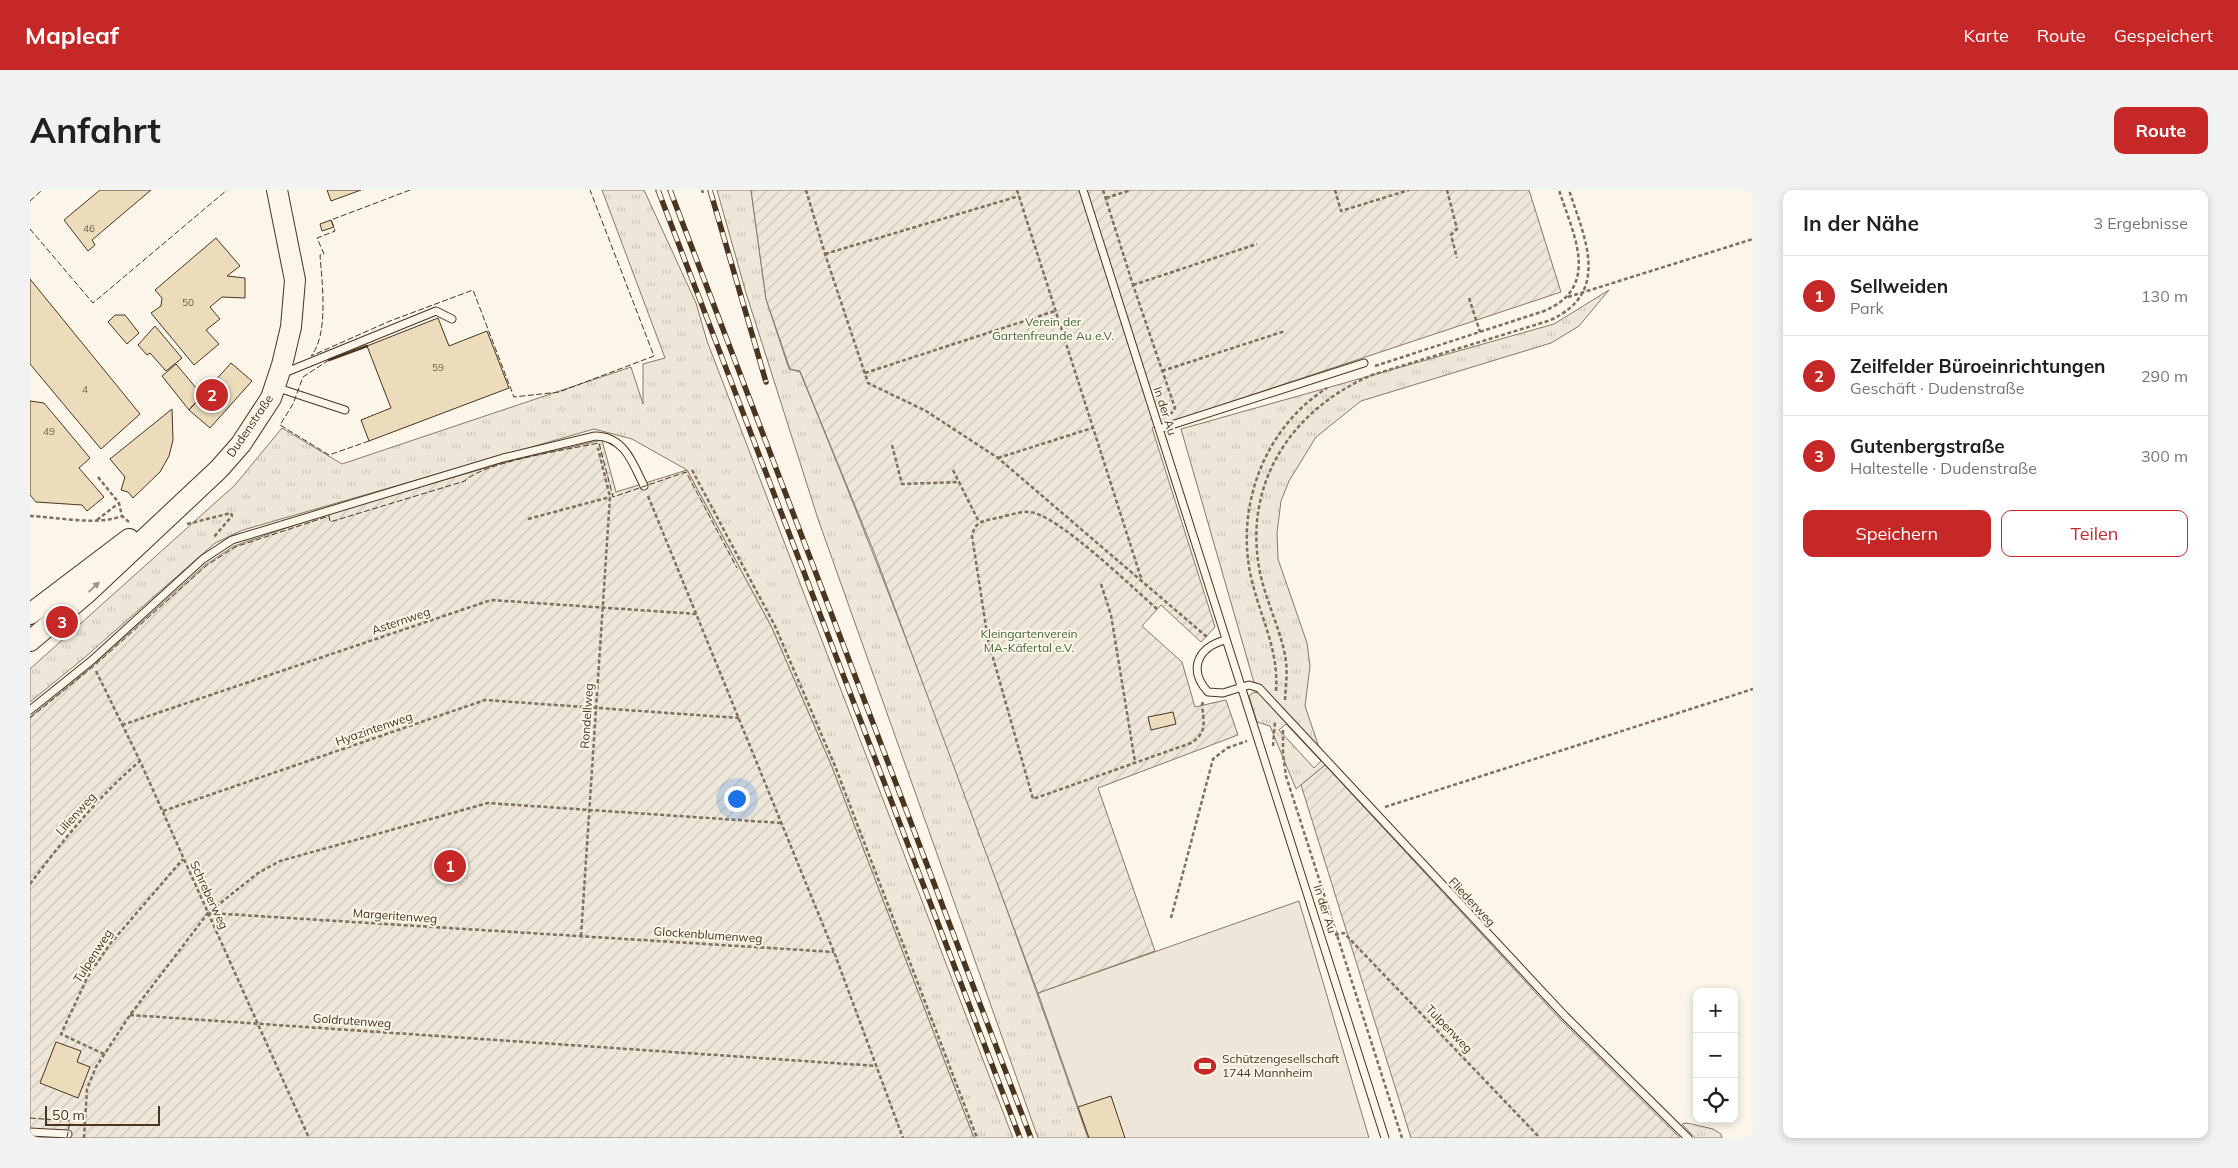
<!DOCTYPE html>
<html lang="de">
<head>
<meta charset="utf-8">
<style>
	:root { --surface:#fff; --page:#f2f2f2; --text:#202124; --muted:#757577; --line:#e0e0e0; --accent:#c62828 }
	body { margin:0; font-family:Mulish,sans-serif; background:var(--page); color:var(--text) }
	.controls { position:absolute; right:15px; bottom:15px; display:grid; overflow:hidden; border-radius:10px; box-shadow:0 2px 8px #0003 }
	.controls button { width:45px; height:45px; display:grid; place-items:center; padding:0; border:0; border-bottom:1px solid var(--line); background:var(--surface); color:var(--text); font:25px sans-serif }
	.scale { position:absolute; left:15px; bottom:12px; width:115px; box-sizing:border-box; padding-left:5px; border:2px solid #4a3520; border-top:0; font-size:14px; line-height:18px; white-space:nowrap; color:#4a3520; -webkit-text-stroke:4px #fbf6e9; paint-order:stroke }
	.you { position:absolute; left:706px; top:608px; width:18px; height:18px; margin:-12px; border:4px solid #fff; border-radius:50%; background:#1a73e8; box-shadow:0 0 0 8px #1a73e833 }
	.badge { display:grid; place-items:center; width:32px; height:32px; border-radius:50%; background:var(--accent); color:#fff; font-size:16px; font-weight:700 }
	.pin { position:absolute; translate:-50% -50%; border:2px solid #fff; box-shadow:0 1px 5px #0006 }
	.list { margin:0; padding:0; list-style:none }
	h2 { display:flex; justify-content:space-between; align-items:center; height:65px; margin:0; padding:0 20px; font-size:21px }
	h2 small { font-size:16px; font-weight:400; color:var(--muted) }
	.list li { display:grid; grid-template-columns:32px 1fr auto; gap:15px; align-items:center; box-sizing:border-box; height:80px; padding:0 20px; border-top:1px solid var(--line) }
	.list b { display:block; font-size:19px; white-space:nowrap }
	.list p { margin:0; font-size:16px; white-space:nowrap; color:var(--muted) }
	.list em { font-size:16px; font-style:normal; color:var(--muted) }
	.actions { display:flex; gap:10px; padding:15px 20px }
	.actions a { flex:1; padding:11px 0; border:1px solid var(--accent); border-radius:10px; text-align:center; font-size:18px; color:var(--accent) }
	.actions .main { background:var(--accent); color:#fff }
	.icon { flex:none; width:28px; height:28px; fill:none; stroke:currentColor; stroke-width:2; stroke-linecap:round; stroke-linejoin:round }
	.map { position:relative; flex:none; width:1723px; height:948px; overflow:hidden; border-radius:10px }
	header { display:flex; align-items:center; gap:30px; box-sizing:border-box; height:70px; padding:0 25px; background:var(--accent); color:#fff }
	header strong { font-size:24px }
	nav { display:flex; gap:28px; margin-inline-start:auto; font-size:18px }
	.intro { display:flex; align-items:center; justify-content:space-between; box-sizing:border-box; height:120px; padding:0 30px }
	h1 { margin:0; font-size:35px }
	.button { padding:12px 22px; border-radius:10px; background:var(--accent); color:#fff; font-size:18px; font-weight:700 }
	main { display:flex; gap:30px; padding:0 30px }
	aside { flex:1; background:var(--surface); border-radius:10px; box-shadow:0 2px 8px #0003 }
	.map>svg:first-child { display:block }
</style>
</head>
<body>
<header>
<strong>Mapleaf</strong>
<nav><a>Karte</a><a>Route</a><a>Gespeichert</a></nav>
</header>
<div class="intro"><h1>Anfahrt</h1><a class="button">Route</a></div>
<main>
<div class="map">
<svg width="1723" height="948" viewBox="0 0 1723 948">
	<defs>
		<pattern id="grass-tufts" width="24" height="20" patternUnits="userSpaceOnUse" patternTransform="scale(1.25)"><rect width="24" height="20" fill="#ede6d9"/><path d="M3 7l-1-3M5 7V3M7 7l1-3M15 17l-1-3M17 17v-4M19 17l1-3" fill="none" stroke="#cdc6ba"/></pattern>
		<pattern id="garden-furrows" width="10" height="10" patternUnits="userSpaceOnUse" patternTransform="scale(1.25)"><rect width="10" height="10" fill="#ede6d9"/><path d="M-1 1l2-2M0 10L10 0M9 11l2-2" fill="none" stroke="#cdc6ba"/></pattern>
	</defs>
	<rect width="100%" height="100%" fill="#fbf6e9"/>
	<!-- grass -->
	<path fill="url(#grass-tufts)" stroke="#887966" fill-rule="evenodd" d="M572 0H614L666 113 677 151 983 948H944L802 577 742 438 657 280 602 249 564 239 213 340 185 353 54 468 0 512V479L205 295 252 238 312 274 601 177 613 214V174L635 168Z
		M687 0H721L736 109 759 179 770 182C874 434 968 690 1058 948H1008L788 329 716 103Z
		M1579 100 1549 136 1521 153 1331 211 1286 247 1259 291 1251 311 1247 343 1248 369 1277 453 1280 476 1275 516 1295 575 1266 599 1240 536 1227 532 1219 506 1224 502 1227 503 1151 239 1524 134ZM1256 534 1291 571 1284 578 1249 540Z
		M1657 933 1683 939 1691 944 1692 948H1665L1652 934Z"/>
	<!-- park -->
	<path fill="#ede6d9" stroke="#887966" d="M1269 711 1339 948H1059L1008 803Z"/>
	<!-- garden -->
	<path fill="url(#garden-furrows)" stroke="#887966" d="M721 0H1499L1531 102 1122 238 1185 437 1171 452 1131 415 1112 436 1152 472 1165 517 1196 510 1208 545 1068 598 1125 761 1008 803 844 362 770 181 760 179 736 109Z
		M572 250 586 302 657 280 742 438 802 577 944 948H0V527L59 479 175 375 204 356 297 324 476 272Z
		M1295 575 1530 829 1650 948H1381L1271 595Z"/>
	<!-- building -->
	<path fill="#ecdcbc" stroke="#4a3520" d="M70 0H121L62 50 65 55 58 61 34 30Z
		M297 0H331L301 11Z
		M301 30 304 37 292 41 290 34Z
		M186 48 210 76 197 86 215 88V108L192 107 180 117 190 129 176 140 189 154 164 175 121 123 131 116 132 108 125 100Z
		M0 89 110 224 71 259 0 174Z
		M85 125H95L109 143 97 154 78 132Z
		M408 128 419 156 457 141 479 198 339 251 331 230 361 218 337 156Z
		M125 136 152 168 136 181 120 163 117 165 108 155Z
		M201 173 222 191 180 238 159 220Z
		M146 174 172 205 159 220 132 186Z
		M0 211 14 213 60 268 49 278 74 307 57 321 52 315 6 312 0 305Z
		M142 219 143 250 139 266 130 282 103 308 98 302 91 300 95 287 80 269Z
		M1143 522 1146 534 1121 540 1118 527Z
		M26 852 51 861 47 872 60 877 48 908 10 893Z
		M1081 906 1095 948H1059L1048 917Z"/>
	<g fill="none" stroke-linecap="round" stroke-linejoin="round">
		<!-- lane casing -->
		<g stroke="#4a3520" stroke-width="9">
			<path id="lane" d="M1053 0 1355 948
				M254 183 406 121 422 129
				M245 197 315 220
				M1129 239 1334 173
				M1195 450C1167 458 1158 480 1178 502L1193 503 1219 495 1229 498 1535 826 1658 948
				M0 520 61 471 173 369 202 350 473 268 565 246C594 246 603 273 614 296
				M0 942 38 944"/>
		</g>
		<!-- secondary casing -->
		<g stroke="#4a3520" stroke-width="22">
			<path id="secondary" d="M0 424 99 349
				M0 451 58 402 189 279 211 254 241 208 252 175 261 137 265 90 247 0"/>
		</g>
		<!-- path -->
		<path stroke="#7f6f5c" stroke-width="2.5" stroke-dasharray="4 2.5" stroke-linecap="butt" d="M672 0 673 3
			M776 0 795 64 838 193 896 221 968 268 1177 447
			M987 0 1112 391
			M1073 0 1103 95 1145 218 1141 224
			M1305 0 1311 21 1379 0
			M1417 0 1427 39 1421 45 1427 68
			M1076 8 1101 0
			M795 64 989 6
			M1103 95 1227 54
			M1538 107 1723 49
			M1439 108 1450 142
			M1345 176 1514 121C1572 97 1543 44 1529 0
			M1132 181 1255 141
			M835 183 1025 121
			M862 255 872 294 930 292
			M968 268 1062 238
			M662 280 745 436 805 576 947 948
			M923 280 949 332
			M68 287 89 313 92 326 99 332
			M618 306 804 762 873 948
			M0 326C27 327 68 336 92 326
			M498 329 580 307
			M67 330 89 313
			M157 334 201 323 202 326 183 348
			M1071 394 1081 425 1105 572
			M1127 419C1103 398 1028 325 1000 322 990 321 977 326 967 328 953 331 945 331 942 346L958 450 1003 609 1161 553C1177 543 1174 533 1172 515L1173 512
			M66 481 110 571 279 948
			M1246 501C1249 459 1230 427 1221 387 1205 316 1235 237 1297 198
			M1255 510C1256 495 1258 479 1255 465 1249 435 1234 407 1229 377 1214 290 1264 218 1342 185L1518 131C1582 104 1555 49 1539 0
			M92 535 461 410 667 424
			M1253 540V565L1256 586 1372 948
			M1243 556 1245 531
			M1355 617 1723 499
			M133 621 455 510 709 528
			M0 694C33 650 68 607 110 571
			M179 723 804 762
			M1141 728 1183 569 1197 558 1217 551
			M1305 745 1314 743 1510 948
			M551 746 580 307 568 258
			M100 825 847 876
			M74 864 31 844 58 786 80 754 153 669
			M54 948 57 899 66 877 100 825 178 723 228 683 250 671 458 613 751 633"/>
		<!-- lane -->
		<use href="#lane" stroke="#fbf6e9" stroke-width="7"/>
		<!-- secondary -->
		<use href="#secondary" stroke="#fbf6e9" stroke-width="20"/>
		<!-- rail casing -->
		<g stroke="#4a3520" stroke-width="5.5">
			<path id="rail" d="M628 0 990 948
				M640 0 1001 948
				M680 0 736 192"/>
		</g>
		<!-- rail -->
		<use href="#rail" stroke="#fbf6e9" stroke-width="4" stroke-dasharray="11" stroke-linecap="butt"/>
		<!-- fence -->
		<path stroke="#4a3520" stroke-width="1" stroke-dasharray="6 2.5" stroke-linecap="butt" d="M380 0 301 30 305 41 287 48 294 64 290 65C292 92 299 145 281 166L360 131 443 100 484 207 529 202 624 166 560 0
			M0 11 12 0
			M0 39 63 113 197 0
			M299 170 273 187 263 214 250 235 299 265 339 251
			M0 528 64 476 176 376 205 357 299 326 300 332 435 291C453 272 540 259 569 253L583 307 656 282 707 378
			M0 928 40 931 37 948"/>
		<!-- wall -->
		<path stroke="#4a3520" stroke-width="2.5" d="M299 170 337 156"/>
	</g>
	<!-- one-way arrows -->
	<defs><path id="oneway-solid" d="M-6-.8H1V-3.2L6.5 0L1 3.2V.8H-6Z" transform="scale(1.25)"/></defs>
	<use fill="#a29684" href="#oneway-solid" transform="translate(64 397) rotate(-43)"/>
	<!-- icons -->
	<defs>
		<g id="stadium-bare" transform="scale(1.725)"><path d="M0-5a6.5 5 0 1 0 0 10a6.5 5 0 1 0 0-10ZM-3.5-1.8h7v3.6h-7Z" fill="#c62828" stroke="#fbf6e9" stroke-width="2.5" paint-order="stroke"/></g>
	</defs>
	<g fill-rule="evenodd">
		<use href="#stadium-bare" x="1175" y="876"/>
	</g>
	<g text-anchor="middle" stroke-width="4" stroke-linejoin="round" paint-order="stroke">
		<!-- number labels -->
		<g font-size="10" fill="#725f47">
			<text x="59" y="42">46</text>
			<text x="158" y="116">50</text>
			<text x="408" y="181">59</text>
			<text x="55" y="203">4</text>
			<text x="19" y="245">49</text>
		</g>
		<!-- park labels -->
		<g font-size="12" fill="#436837" stroke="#fbf6e9">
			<text x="1023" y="136">Verein der<tspan x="1023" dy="14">Gartenfreunde Au e.V.</tspan></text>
			<text x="999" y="448">Kleingartenverein<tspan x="999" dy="14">MA-Käfertal e.V.</tspan></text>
		</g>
		<!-- street labels -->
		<g font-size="12" fill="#4a3520" stroke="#fbf6e9">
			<text transform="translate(1135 221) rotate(72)" y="4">In der Au</text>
			<text transform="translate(220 236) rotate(-56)" y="4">Dudenstraße</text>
			<text transform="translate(371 431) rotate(-19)" y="4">Asternweg</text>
			<text transform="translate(557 526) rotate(-86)" y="4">Rondellweg</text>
			<text transform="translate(344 539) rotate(-19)" y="4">Hyazintenweg</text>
			<text transform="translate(46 624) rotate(-48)" y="4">Lilienweg</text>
			<text transform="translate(179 705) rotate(65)" y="4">Schreberweg</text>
			<text transform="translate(1442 712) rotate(47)" y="4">Fliederweg</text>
			<text transform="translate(1295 719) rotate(72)" y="4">In der Au</text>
			<text transform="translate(365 726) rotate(4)" y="4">Margeritenweg</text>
			<text transform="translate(678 745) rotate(4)" y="4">Glockenblumenweg</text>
			<text transform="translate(63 766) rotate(-57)" y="4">Tulpenweg</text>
			<text transform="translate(322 831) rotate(4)" y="4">Goldrutenweg</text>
			<text transform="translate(1419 839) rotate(46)" y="4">Tulpenweg</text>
		</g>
		<!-- poi labels -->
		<g font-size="12" fill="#4a3520" stroke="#fbf6e9" text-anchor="start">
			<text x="1192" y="873">Schützengesellschaft<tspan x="1192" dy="14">1744 Mannheim</tspan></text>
		</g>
	</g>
</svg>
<div class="controls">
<button>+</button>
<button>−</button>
<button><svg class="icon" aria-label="locate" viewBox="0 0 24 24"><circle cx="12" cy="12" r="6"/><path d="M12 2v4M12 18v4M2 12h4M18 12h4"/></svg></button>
</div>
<div class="scale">50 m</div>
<div class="you"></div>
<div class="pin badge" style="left:420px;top:676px">1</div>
<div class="pin badge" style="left:182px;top:205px">2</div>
<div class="pin badge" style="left:32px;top:432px">3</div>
</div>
<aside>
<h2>In der Nähe<small>3 Ergebnisse</small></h2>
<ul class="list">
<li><span class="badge">1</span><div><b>Sellweiden</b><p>Park</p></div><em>130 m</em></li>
<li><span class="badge">2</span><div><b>Zeilfelder Büroeinrichtungen</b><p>Geschäft · Dudenstraße</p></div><em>290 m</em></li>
<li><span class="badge">3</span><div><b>Gutenbergstraße</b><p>Haltestelle · Dudenstraße</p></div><em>300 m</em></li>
</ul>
<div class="actions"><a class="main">Speichern</a><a>Teilen</a></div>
</aside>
</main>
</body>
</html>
